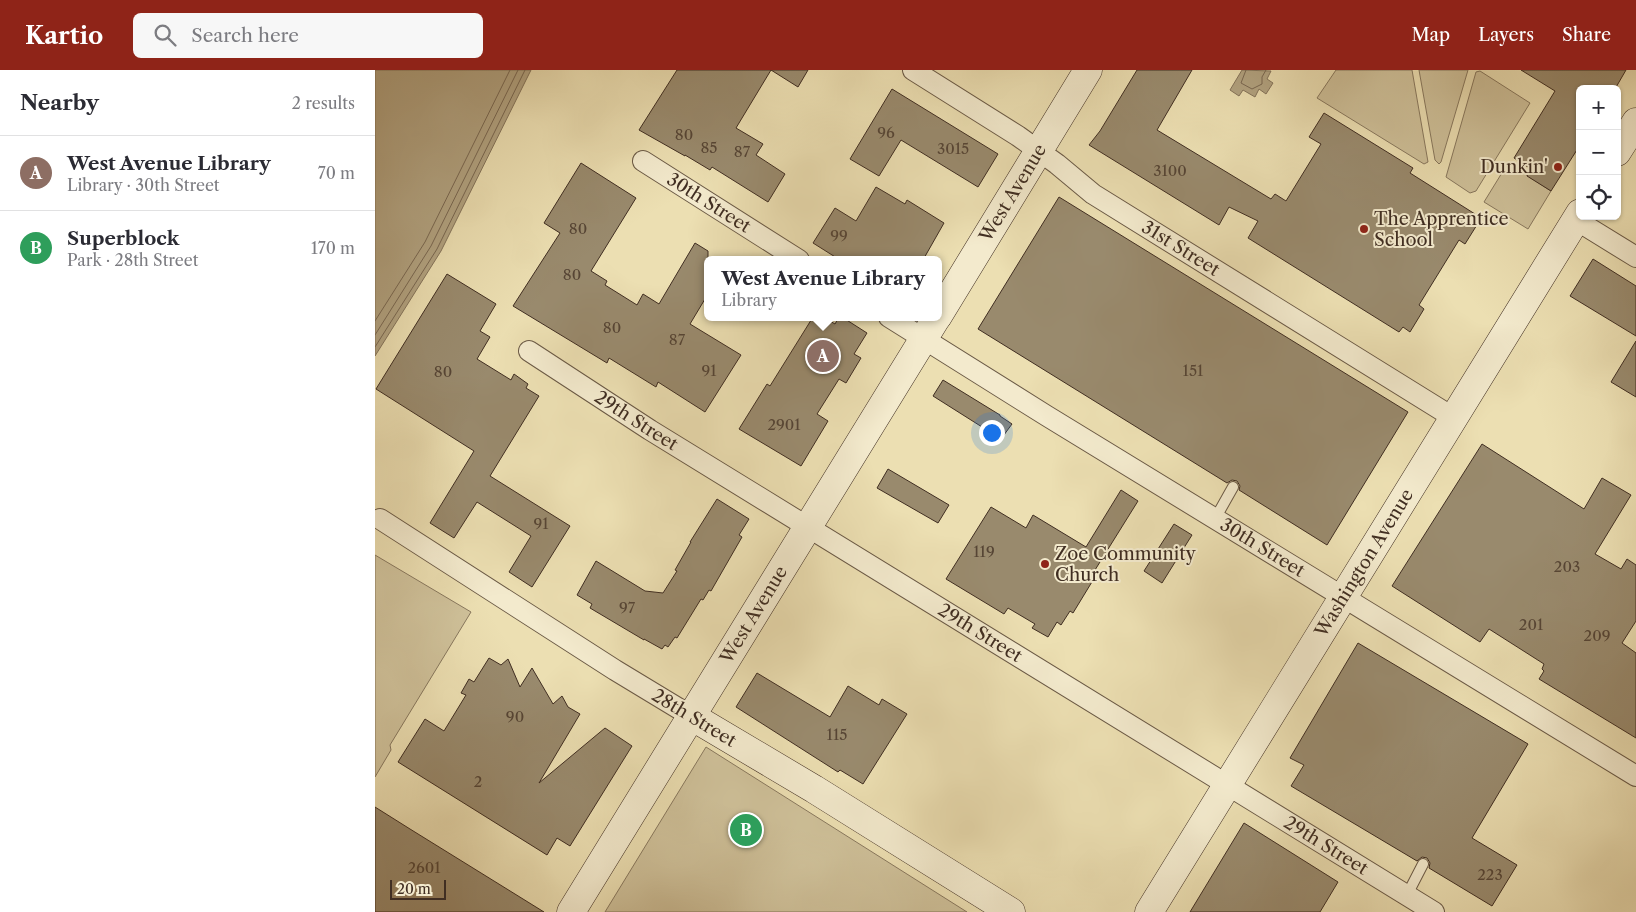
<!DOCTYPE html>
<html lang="en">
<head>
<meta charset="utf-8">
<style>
	:root { --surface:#fff; --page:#f7f7f7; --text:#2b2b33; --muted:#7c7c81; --line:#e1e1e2; --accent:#8f2418 }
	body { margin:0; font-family:"Libre Caslon Text",serif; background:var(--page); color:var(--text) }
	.controls { position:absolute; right:15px; top:15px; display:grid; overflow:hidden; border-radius:8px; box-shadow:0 1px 4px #0004 }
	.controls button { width:45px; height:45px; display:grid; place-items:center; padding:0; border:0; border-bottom:1px solid var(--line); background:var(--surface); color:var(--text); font:25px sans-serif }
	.scale { position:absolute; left:15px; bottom:12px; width:56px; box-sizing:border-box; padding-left:5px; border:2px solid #402e22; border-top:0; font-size:14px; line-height:18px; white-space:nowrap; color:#402e22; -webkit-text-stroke:4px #f3eacd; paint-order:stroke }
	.you { position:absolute; left:616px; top:362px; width:18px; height:18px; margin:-12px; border:4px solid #fff; border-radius:50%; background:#1a73e8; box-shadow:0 0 0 8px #1a73e833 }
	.badge { display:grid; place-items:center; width:32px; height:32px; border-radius:50%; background:var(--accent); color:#fff; font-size:16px; font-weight:700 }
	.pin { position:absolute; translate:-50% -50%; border:2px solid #fff; box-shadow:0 1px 5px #0006 }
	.popup { position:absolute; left:329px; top:186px; width:238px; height:65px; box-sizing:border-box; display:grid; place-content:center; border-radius:8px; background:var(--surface); filter:drop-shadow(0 1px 4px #0005); font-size:16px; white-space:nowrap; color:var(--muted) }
	.popup b { font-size:19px; color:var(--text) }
	.popup::after { content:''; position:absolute; left:50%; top:100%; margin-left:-10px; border:10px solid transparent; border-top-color:var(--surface) }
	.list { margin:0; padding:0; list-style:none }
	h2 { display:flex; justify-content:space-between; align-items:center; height:65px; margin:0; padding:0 20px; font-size:21px }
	h2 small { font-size:16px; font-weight:400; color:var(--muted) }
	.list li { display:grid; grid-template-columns:32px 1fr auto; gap:15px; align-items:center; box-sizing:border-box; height:75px; padding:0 20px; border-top:1px solid var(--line) }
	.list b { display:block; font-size:19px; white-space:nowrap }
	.list p { margin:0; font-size:16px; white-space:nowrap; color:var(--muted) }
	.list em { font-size:16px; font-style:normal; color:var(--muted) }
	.icon { flex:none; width:28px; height:28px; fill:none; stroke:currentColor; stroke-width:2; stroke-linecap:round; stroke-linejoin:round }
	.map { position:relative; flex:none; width:1261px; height:842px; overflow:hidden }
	header { display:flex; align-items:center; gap:30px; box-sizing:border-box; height:70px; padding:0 25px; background:var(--accent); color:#fff }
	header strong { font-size:24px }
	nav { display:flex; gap:28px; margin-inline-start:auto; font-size:18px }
	.search { width:350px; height:45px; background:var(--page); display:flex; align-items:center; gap:12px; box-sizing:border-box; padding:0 18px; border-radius:8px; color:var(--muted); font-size:19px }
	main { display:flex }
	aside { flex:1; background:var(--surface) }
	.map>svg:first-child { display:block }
</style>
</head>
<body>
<header>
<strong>Kartio</strong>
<div class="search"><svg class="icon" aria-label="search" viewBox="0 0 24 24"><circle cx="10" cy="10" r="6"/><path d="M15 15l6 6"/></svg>Search here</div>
<nav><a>Map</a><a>Layers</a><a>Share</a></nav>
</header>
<main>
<aside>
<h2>Nearby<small>2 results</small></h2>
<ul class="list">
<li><span class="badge" style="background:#8d6e63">A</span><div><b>West Avenue Library</b><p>Library · 30th Street</p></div><em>70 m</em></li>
<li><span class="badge" style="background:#2e9e5b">B</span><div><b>Superblock</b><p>Park · 28th Street</p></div><em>170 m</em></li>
</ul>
</aside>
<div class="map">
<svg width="1261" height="842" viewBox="0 0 1261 842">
	<rect width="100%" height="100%" fill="#ecdfb2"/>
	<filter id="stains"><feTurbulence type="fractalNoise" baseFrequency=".004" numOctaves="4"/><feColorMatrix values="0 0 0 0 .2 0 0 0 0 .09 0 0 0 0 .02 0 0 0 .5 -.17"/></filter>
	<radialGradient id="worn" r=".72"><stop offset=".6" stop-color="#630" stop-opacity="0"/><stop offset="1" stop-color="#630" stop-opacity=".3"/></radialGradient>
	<!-- green -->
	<path fill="#cfc19a" stroke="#88785e" d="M961 0H1037L1053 92 1049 94 942 28Z
		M1044 0H1093L1066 92 1064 94 1060 90Z
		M1105 1 1155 33 1101 121 1095 123 1071 107 1101 2Z
		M1133 93 1176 121 1153 159 1109 132Z
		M0 485 96 542 15 675 16 680 0 707Z
		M331 677 592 842H230Z"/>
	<!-- water -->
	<path fill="#b2a381" stroke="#84745b" d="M0 0H156L66 181 0 286Z
		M867 0 896 1 892 9 898 13 891 24 884 19 880 27 868 20 864 26 855 20Z"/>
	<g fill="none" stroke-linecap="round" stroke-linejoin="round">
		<!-- shore -->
		<path stroke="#796852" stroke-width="1" d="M871 0 866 13 877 19 887 14V7L891 0
			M0 251 50 172 135 0
			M0 265 56 176 143 0
			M0 277 62 179 150 0"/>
	</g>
	<!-- building -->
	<path fill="#998a6d" stroke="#402e22" d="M302 0H433L423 17 396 0 361 58 388 74 381 85 410 104 393 132 337 97 335 100 310 85V86L264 60Z
		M762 0H817L782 60 896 129 900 124 911 131 946 74 934 67 949 43 1038 98 1035 103 1100 144 1099 146 1105 150 1090 174 1084 170 1044 235 1049 239 1035 262 1028 257 1024 262 873 168 883 151 854 137 844 155 714 75 725 61Z
		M1146 0H1251L1240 19H1205V75L1176 121 1152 106 1156 99 1139 88 1180 21Z
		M517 19 623 84 603 117 526 70 504 106 475 89Z
		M206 93 261 128 216 201 232 211 230 215 262 235 268 224 284 234 320 173 333 181V224L315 254 366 285 330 342 283 312 281 317 234 288 232 293 138 236 185 163 169 153Z
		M501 117 530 134 532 130 569 153 548 190H465L438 173 460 138 481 151Z
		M684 127 1033 342 952 475 864 420 865 416 862 411 857 410 852 413 603 259Z
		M1218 189 1261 216V266L1195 226Z
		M72 204 121 234 105 261 115 267 102 289 136 310 139 304 153 314 151 318 164 326 115 406 195 456 157 517 134 502 156 466 102 432 79 468 55 453 99 381 1 319Z
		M438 247H448L460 254 464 247H467L492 263 479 284 486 288 471 313 464 309 442 344 453 351 426 396 364 359 392 314 395 316Z
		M1261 271V327L1236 312Z
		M568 310 625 345V346L637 354 626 369 558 326Z
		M1107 374 1209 439 1227 408 1256 425 1220 484 1246 499 1252 489 1261 495V551L1247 573 1261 583V668L1164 609 1169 601 1167 599 1169 594 1114 559 1105 572 1017 516Z
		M513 399 574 435 563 453 502 418Z
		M746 420 763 431 720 500 723 502 698 543 695 541 686 555 682 552 673 567 657 558 660 554 633 538 629 544 571 509 616 437 651 458 658 445 711 477Z
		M342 429 374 449 364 465 367 467 336 521 334 520 328 530 326 529 302 568 300 567 293 577 290 575 287 579 269 569V570L215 538 217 534 202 525 221 491 270 521 288 523 302 501 300 500 316 472H315Z
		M799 454 817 465 787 513 769 501Z
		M983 573 1153 674 1097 768 1142 795 1117 836 1054 798 1055 793 1052 788 1047 787 1042 791 916 716 929 695 915 688Z
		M114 588 126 595 133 589 145 617 157 598 178 634 187 626 193 637 205 644 164 713 230 658 257 676 195 776 182 768 172 785 23 692 50 649 69 661 91 625 86 623 94 609 99 612Z
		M382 603 455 647 473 616 504 635 507 629 532 644 488 714 465 700 463 702 361 637Z
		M0 737 35 759 169 842H0Z
		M869 753 963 812 945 842H815Z"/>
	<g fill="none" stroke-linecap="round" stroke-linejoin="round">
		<!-- lane casing -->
		<g stroke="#6b5a46" stroke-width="12">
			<path id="lane" d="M840 449 858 417
				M1032 825 1048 794"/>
		</g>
		<!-- street casing -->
		<g stroke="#6b5a46" stroke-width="22">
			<g id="street">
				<path id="s1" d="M538 0 643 66 682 94 718 124 1079 348"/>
				<path id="s2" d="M268 91 424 190"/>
				<path d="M1201 150 1261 187"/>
				<path id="s3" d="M514 247 672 346 1261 706"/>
				<path id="s4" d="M154 281 275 360 1059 842"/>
				<path d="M5 449 240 600 316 646"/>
			</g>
		</g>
		<!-- secondary casing -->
		<g stroke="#402e22" stroke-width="29">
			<g id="secondary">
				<path d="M1242 82 1261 52"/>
				<path id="s5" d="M563 246 713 0"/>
				<path d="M316 646 439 719 636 842"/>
				<path id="s6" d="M196 842 562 247"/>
				<path id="s7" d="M774 842 1205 143"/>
			</g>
		</g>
		<!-- lane -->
		<use href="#lane" stroke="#f3eacd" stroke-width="10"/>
		<!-- street -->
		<use href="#street" stroke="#f3eacd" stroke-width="20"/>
		<!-- secondary -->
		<use href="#secondary" stroke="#f3eacd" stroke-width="28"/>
	</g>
	<!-- markers -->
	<g fill="#8f2418" stroke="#f3eacd" stroke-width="2">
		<circle cx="1183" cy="97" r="5"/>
		<circle cx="989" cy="159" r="5"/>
		<circle cx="670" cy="494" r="5"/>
	</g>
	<g text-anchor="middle" stroke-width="4" stroke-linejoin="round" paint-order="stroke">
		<!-- number labels -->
		<g font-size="15" fill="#564535">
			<text x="511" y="68">96</text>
			<text x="309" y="70">80</text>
			<text x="334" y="83">85</text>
			<text x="578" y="84">3015</text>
			<text x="367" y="87">87</text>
			<text x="795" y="106">3100</text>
			<text x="203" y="164">80</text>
			<text x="464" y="171">99</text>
			<text x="197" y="210">80</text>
			<text x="237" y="263">80</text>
			<text x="302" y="275">87</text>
			<text x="334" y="306">91</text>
			<text x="818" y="306">151</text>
			<text x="68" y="307">80</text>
			<text x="409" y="360">2901</text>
			<text x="166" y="459">91</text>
			<text x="609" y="487">119</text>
			<text x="1192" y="502">203</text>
			<text x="252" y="543">97</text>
			<text x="1156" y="560">201</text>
			<text x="1222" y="571">209</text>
			<text x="140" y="652">90</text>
			<text x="462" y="670">115</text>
			<text x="103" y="717">2</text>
			<text x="49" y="803">2601</text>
			<text x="1115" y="810">223</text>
		</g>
		<!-- poi labels -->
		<g font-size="18" fill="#402e22" stroke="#f3eacd" text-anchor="start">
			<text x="1173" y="103" text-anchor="end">Dunkin'</text>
			<text x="999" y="155">The Apprentice<tspan x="999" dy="21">School</tspan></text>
			<text x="680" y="490">Zoe Community<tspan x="680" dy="21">Church</tspan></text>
		</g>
		<!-- street labels -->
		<g font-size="18" fill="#402e22" stroke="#f3eacd">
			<text dy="6" stroke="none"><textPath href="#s5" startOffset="144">West Avenue</textPath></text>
			<text dy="6" stroke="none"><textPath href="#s2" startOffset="78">30th Street</textPath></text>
			<text dy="6" stroke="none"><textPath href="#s1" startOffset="322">31st Street</textPath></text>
			<text dy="6" stroke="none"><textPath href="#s4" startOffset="128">29th Street</textPath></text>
			<text dy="6" stroke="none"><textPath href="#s3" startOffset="439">30th Street</textPath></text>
			<text dy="6" stroke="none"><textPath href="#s7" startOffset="410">Washington Avenue</textPath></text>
			<text dy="6" stroke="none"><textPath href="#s6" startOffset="349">West Avenue</textPath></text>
			<text dy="6" stroke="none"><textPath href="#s4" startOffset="532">29th Street</textPath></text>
			<text transform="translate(319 648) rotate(31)" y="6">28th Street</text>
			<text dy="6" stroke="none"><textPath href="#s4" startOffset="938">29th Street</textPath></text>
		</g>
	</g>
	<rect width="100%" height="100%" filter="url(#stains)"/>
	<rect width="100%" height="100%" fill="url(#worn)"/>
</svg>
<div class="controls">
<button>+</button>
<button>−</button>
<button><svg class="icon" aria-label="locate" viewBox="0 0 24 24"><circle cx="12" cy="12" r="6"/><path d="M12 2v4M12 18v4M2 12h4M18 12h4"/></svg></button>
</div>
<div class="scale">20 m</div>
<div class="you"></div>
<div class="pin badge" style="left:448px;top:286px;background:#8d6e63">A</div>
<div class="popup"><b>West Avenue Library</b>Library</div>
<div class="pin badge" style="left:371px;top:760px;background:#2e9e5b">B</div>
</div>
</main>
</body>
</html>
